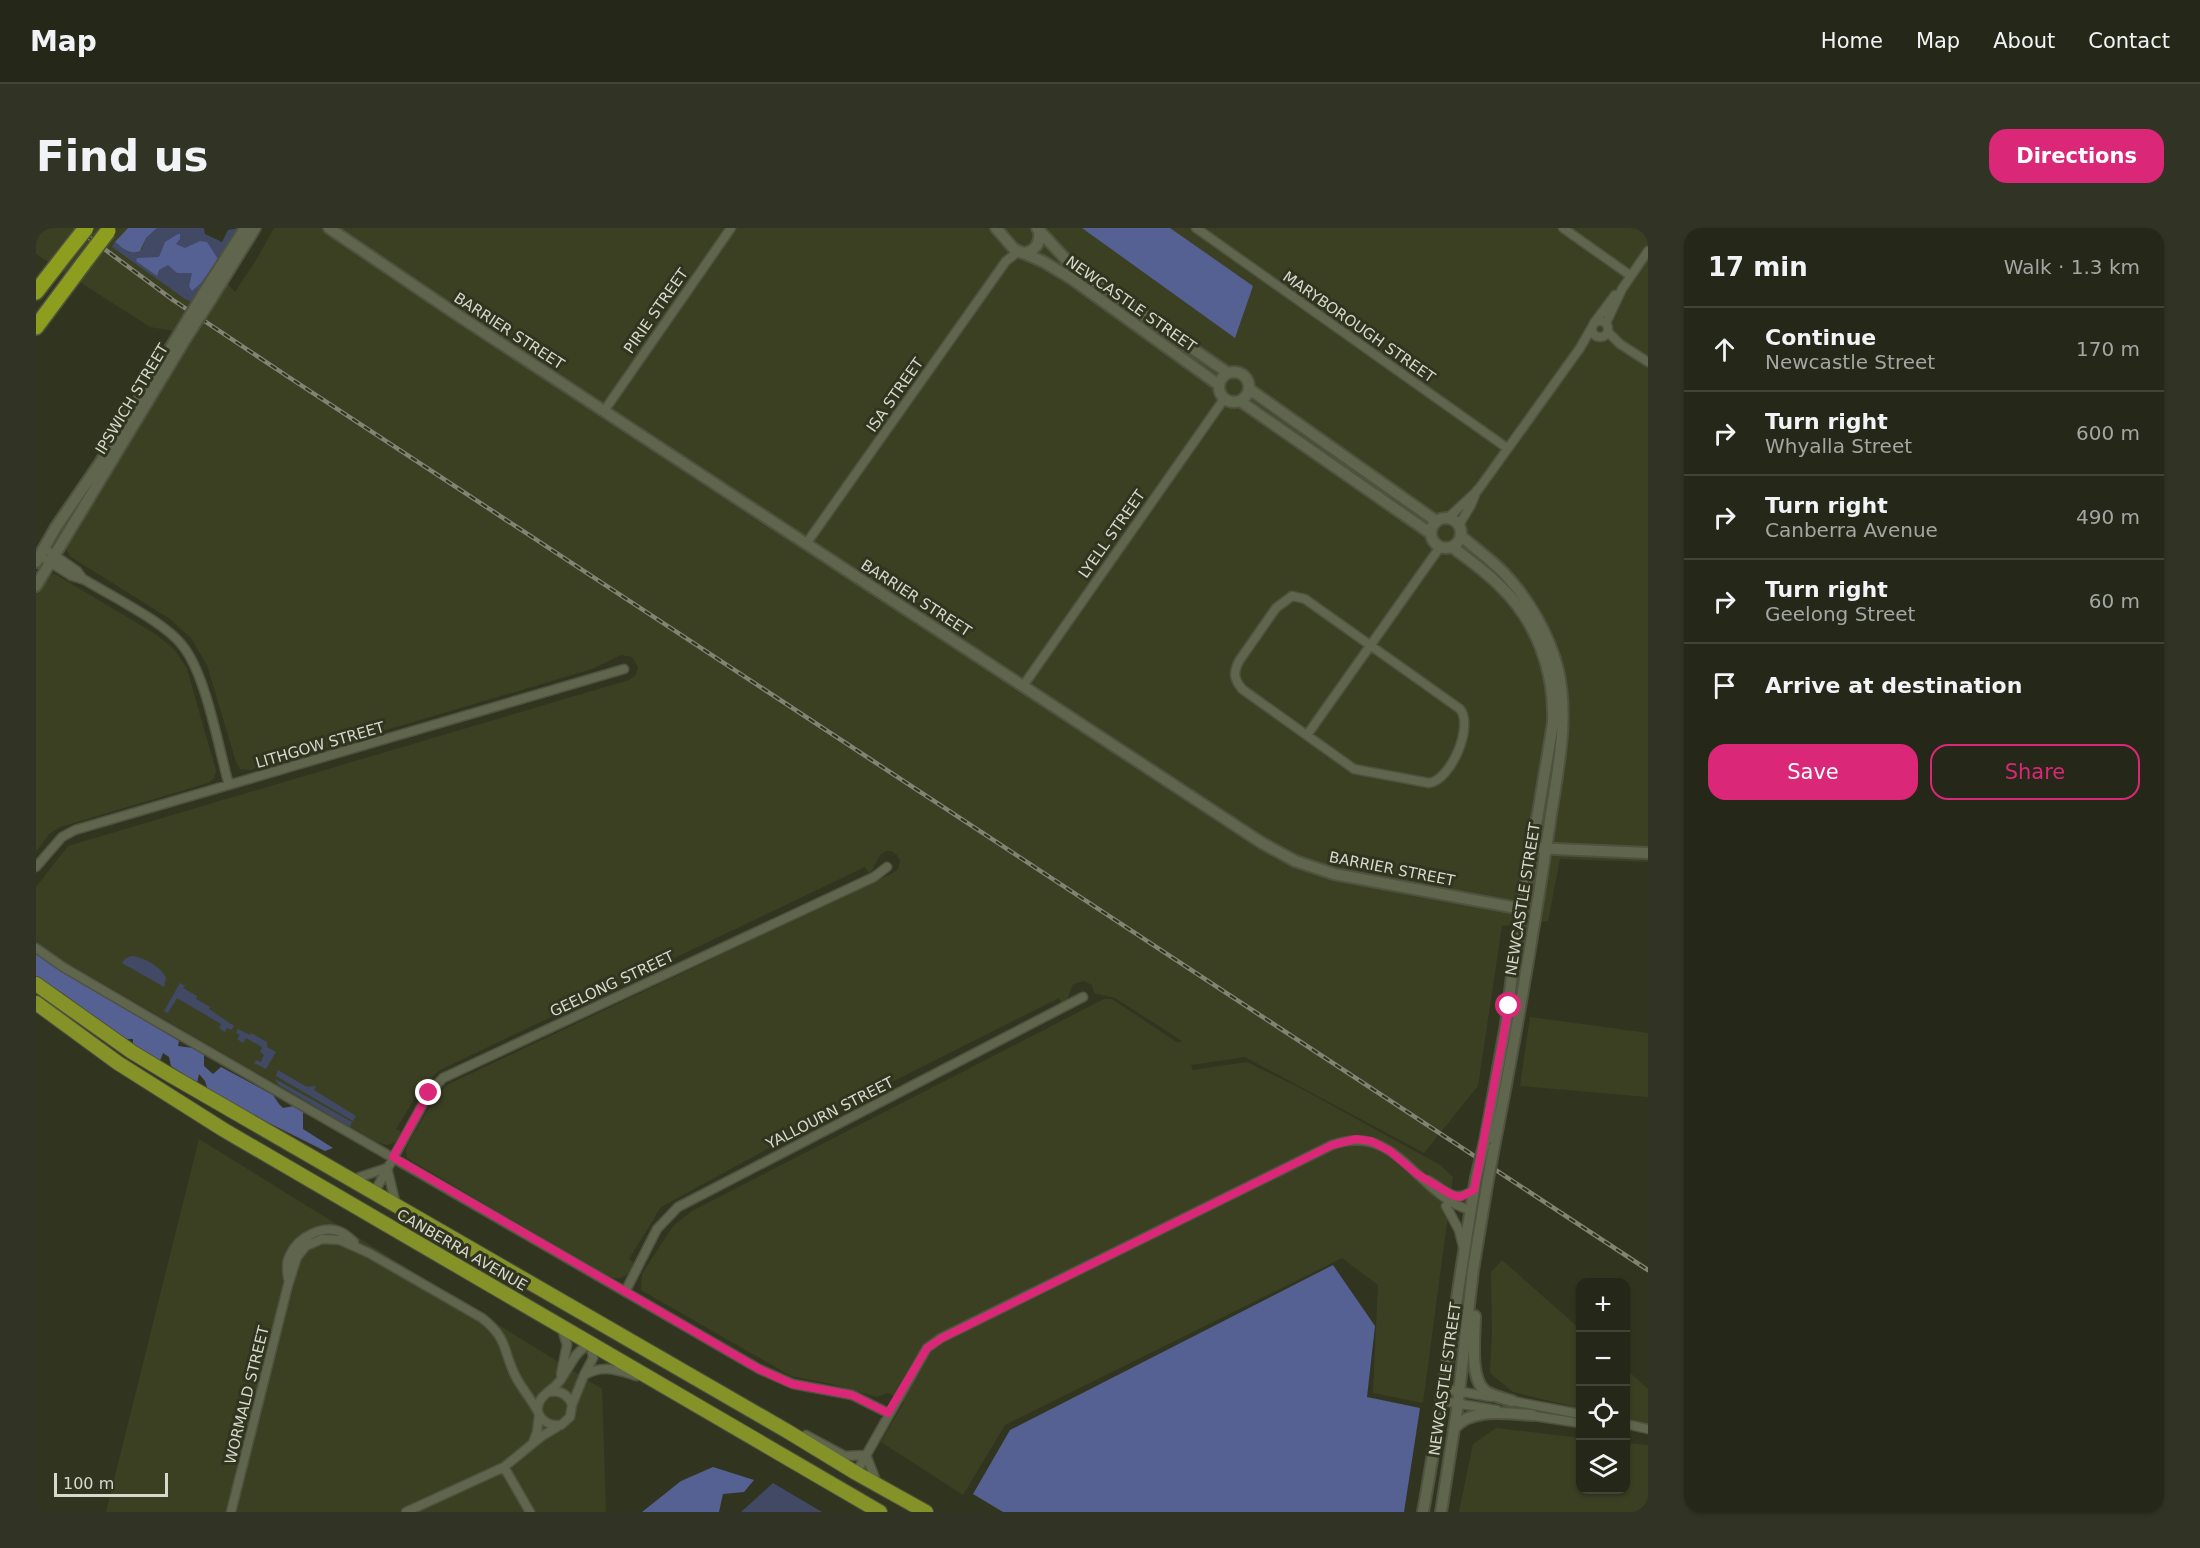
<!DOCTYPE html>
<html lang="en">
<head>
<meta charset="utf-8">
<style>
	:root { --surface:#252818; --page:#313425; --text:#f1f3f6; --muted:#a3a6a2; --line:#424437; --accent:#db2777 }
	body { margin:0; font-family:"DejaVu Sans",sans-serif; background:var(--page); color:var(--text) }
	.controls { position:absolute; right:18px; bottom:18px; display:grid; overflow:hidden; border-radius:12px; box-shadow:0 2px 4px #0004 }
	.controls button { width:54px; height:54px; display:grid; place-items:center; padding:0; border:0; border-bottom:2px solid var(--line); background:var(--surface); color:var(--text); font:30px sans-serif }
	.scale { position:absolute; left:18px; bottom:15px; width:114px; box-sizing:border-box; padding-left:6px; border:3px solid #d6d9cc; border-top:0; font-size:16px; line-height:21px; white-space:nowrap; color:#d6d9cc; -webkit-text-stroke:4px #313520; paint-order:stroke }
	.stop { position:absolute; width:18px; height:18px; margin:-14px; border:4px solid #db2777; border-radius:50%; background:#fff }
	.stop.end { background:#db2777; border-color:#fff; box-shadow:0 2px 6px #0008 }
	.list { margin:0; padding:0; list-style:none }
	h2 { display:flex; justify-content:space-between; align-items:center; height:78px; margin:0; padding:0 24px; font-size:26px }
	h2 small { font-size:20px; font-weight:400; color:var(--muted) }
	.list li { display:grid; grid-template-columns:39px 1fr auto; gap:18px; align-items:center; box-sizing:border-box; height:84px; padding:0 24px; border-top:2px solid var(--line) }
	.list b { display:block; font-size:22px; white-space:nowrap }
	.list p { margin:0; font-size:20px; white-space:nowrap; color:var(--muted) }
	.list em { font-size:20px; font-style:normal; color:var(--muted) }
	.actions { display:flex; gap:12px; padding:18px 24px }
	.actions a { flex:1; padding:14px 0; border:2px solid var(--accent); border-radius:18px; text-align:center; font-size:21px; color:var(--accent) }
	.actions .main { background:var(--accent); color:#fff }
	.icon { flex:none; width:33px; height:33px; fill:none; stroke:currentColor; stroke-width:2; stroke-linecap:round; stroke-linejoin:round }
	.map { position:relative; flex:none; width:1612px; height:1284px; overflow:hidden; border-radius:18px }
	header { display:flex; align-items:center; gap:36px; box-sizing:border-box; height:84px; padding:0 30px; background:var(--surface); border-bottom:2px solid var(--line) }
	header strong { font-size:28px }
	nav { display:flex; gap:33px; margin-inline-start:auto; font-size:21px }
	.intro { display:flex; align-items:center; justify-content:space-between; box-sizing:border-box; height:144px; padding:0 36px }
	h1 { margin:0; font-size:42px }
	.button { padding:15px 27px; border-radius:18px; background:var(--accent); color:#fff; font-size:21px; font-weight:700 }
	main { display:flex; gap:36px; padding:0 36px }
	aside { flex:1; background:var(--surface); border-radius:18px; box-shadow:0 2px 4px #0004 }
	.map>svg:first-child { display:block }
</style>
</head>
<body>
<header>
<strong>Map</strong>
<nav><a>Home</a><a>Map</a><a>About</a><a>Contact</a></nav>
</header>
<div class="intro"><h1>Find us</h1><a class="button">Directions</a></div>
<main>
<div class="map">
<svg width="1612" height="1284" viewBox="0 0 1612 1284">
	<rect width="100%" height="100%" fill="#313520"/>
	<!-- built -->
	<path fill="#3b4023" d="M0 0H141L199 64 219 34 238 0H1612V634L1524 631 1512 693 1466 698 1442 858 1388 925 1209 829 1155 837 1157 842 1211 834 1266 861 1404 937 1417 949 1387 1175 1337 1165 1342 1057 1306 1030 969 1197 927 1267 845 1214 868 1174 852 1165 841 1169 796 1156 755 1148 605 1062 606 1046 637 998 656 983 1068 771H1076L1142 815 1146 813 1079 770 1058 765 1056 757 1048 753 1037 756 1031 772 1026 776 1023 770 826 869 625 979 593 1031 598 1035 592 1046 584 1050H577L568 1046 371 930 370 921 372 916 399 869 411 857 857 645 862 641 864 633 861 627 855 623H850L844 627 835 644 833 645 829 639 404 842 387 857 360 901 367 905 365 908 359 914 351 917 341 914 0 717V659L32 618 593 452 600 447 602 439 596 429 585 427 556 441 215 542 204 541 200 534 171 437 155 410 134 391 35 329 30 321 32 314 153 112 138 103 114 99 0 26Z
		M19 346 121 407 139 422 151 441 180 543 178 550 172 555 24 599 13 606 0 624V365L12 348Z
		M1494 789 1612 805V869L1484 858Z
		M163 911 566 1161 570 1284H70Z
		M1466 1032 1544 1101V1180L1477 1164 1454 1145 1456 1103 1455 1044Z
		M1590 1141 1612 1161V1196L1590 1191Z
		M1460 1200 1544 1210V1262H1590V1215L1612 1217V1284H1423L1437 1216Z"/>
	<!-- green -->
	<path fill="#414965" d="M121 0H168L169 6 186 14 192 2 203 0 156 74 149 71 76 19 79 14 92 24 101 25 106 21 110 10Z
		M96 728C107 729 126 739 130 750L128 759 86 735 90 730Z
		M144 755 149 758 147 760 161 768 160 771 174 779 173 781 198 798 195 802 191 800 189 804 183 800 185 796 141 770 132 785 128 783Z
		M202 801 214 807 215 805 231 814V819L240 824 230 841 218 835 220 832 225 834 228 827 224 824 226 819 210 810 207 815 201 811 204 807 200 805Z
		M242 842 271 859 280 858 278 862 320 888 317 893 240 848Z
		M239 851 316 894 314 899 243 857Z
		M737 1255 786 1284H705Z"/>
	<!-- forest -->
	<path fill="#546192" d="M92 0H121L110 10 104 23C94 28 87 20 79 14Z
		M1046 0H1134L1217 58 1199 110Z
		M142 6H144V11L140 16 149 20 164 13 171 14 182 31 165 55 156 63 153 58 156 45H141L132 37 123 42 121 48 100 33 101 30 123 29 129 14Z
		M0 726 143 813 142 818 157 820 168 826V838L177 846 185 839 237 867 243 876 247 880 258 878 267 884V901L297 920 289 923 173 865 169 853 163 846 161 855 135 838 133 829 127 825 124 833 97 821V811H86L28 766 0 748Z
		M1297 1037 1339 1098 1331 1169 1384 1180 1368 1284H967L937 1266 974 1202Z
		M677 1239 718 1252 708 1264 687 1266 683 1284H606L645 1253Z"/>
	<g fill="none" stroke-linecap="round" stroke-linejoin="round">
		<!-- minor casing -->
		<g stroke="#4e523f" stroke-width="11">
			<path id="minor" d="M1160 0 1471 220
				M1527 0 1595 48
				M1556 101a8 8 0 1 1 16 0a8 8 0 1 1-16 0Z
				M1558 95 1579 67
				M1570 95 1586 61 1612 23
				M1572 104 1584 116 1612 134
				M568 183 695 0
				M1412 290 1442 262 1544 120 1556 99
				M1423 297 1435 277 1441 262
				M770 316 970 33 982 24
				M8 320 41 343 47 351
				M4 328 36 348 49 352C75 368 128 394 146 417 170 446 182 518 193 557
				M1256 368 1269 371 1424 481C1438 498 1415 552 1393 555L1318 541 1206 461C1198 451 1197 445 1203 433L1240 380Z
				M987 458 1188 171
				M1271 507 1404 319
				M0 639 26 609 39 602 588 441
				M0 720 27 739 116 791 723 1141 757 1156 816 1167 852 1185
				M351 940 360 977
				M315 952 351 940
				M1392 952C1410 962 1417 976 1438 962
				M338 965 393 865 407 850 838 649 851 639
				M1410 978 1423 1002 1427 1018
				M252 1050C251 1042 250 1034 254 1027 262 1009 288 995 307 1005 311 1008 315 1011 318 1014
				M589 1064 621 1001 642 979 1047 769
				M525 1146 531 1117 526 1101
				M548 1147C567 1136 581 1142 601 1148
				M1409 1161 1455 1169
				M513 1164C524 1162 532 1166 536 1177L534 1189 525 1197C510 1199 495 1186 505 1171 509 1165 517 1161 522 1155 533 1142 538 1122 555 1116L557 1130 548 1147 536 1177
				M1471 1172 1544 1186
				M1407 1173 1461 1182
				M1492 1187 1544 1195
				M1590 1196 1612 1201
				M770 1207 809 1228 830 1227
				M497 1215 501 1204 503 1187
				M830 1227 842 1258
				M468 1239 494 1284
				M820 1245 891 1120 905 1110 1296 917C1362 894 1379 966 1434 982
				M195 1284 252 1057 261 1029 270 1018 286 1011 304 1012 333 1025 446 1090C474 1112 466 1124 481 1151 487 1162 496 1172 502 1184
				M370 1284 468 1239 506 1208 521 1199"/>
		</g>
		<!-- tertiary casing -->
		<g stroke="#4e523f" stroke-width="14">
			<path id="tertiary" d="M293 0 417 84 1226 615 1259 633 1298 646 1486 681
				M1496 620 1612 625"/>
		</g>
		<!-- secondary casing -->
		<g stroke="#4e523f" stroke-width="14">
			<path id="secondary" d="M960 0 978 21 1008 34 1036 51 1183 157
				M1001 0 1036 38 1192 145
				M986 25C998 24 1005 16 1003 4
				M167 66 209 0
				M175 71 219 0
				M1183 159a15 15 0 1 1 30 0a15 15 0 1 1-30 0Z
				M1213 161 1400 293
				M1204 173 1394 305
				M1395 305a15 15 0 1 1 30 0a15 15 0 1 1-30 0Z
				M1425 308C1439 320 1454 331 1467 344 1492 370 1513 406 1522 442 1534 494 1520 549 1513 600 1497 707 1479 813 1458 919
				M1416 319C1432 331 1449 343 1463 357 1501 393 1519 444 1517 495L1479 723 1470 796 1449 913
				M0 334 20 299 64 235 143 106
				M0 358 150 110
				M1439 1088C1439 1107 1433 1150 1449 1163 1456 1168 1467 1170 1476 1173
				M1419 1199C1438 1179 1471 1186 1496 1187
				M1387 1284C1407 1173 1421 1062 1440 950
				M1405 1284 1421 1182 1437 1042 1451 957"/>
		</g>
		<!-- trunk casing -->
		<g stroke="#4e523f" stroke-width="16">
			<path id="trunk" d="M0 756 96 824 134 847 751 1203 820 1245 890 1284
				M0 775 82 835 188 902 844 1284"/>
		</g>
		<!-- motorway casing -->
		<g stroke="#4e523f" stroke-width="18">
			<path id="motorway" d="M0 64 31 24
				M0 99 47 36"/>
		</g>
		<!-- minor -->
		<use href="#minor" stroke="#60654d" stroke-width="8"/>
		<!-- tertiary -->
		<use href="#tertiary" stroke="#60654d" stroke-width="10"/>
		<!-- secondary -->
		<use href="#secondary" stroke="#60654d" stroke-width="10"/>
		<!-- trunk -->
		<use href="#trunk" stroke="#849228" stroke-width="14"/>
		<!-- motorway -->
		<use href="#motorway" stroke="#8d9d1e" stroke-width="15"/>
		<!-- rail casing -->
		<g stroke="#818473" stroke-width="4.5">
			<path id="rail" d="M40 0 137 72 251 148 1612 1042"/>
		</g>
		<!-- rail -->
		<use href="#rail" stroke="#313520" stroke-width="2" stroke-dasharray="7" stroke-linecap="butt"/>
		<!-- secondary-bridge casing -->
		<g stroke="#4e523f" stroke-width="14" stroke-linecap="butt">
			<path id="secondary-bridge" d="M143 106 167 66
				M150 110 175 71
				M1440 950 1449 913
				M1451 957 1458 919"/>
		</g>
		<!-- motorway-bridge casing -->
		<g stroke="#4e523f" stroke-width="18" stroke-linecap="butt">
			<path id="motorway-bridge" d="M31 24 50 0
				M47 36 72 3"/>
		</g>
		<!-- secondary-bridge -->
		<use href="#secondary-bridge" stroke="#60654d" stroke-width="10"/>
		<!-- motorway-bridge -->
		<use href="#motorway-bridge" stroke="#8d9d1e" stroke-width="15"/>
	</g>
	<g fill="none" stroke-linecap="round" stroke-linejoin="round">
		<!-- route -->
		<path stroke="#db2777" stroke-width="8" d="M393 865 357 929 723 1141 756 1156 816 1167 852 1185 891 1120 906 1110 1296 917 1320 911 1335 913 1354 923 1381 946 1416 967 1424 969 1438 962 1473 778"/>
	</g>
	<g text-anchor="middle" stroke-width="6" stroke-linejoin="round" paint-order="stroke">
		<!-- street labels -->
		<g font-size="15" fill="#d6d9cc" stroke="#313520">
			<text transform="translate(1095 76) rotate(35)" y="5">NEWCASTLE STREET</text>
			<text transform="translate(620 83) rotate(-55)" y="5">PIRIE STREET</text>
			<text transform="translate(1323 99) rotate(35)" y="5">MARYBOROUGH STREET</text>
			<text transform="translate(473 103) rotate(33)" y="5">BARRIER STREET</text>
			<text transform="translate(859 167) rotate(-55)" y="5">ISA STREET</text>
			<text transform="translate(96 171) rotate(-59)" y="5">IPSWICH STREET</text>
			<text transform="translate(1076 306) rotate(-55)" y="5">LYELL STREET</text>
			<text transform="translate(880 370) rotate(33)" y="5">BARRIER STREET</text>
			<text transform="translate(284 517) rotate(-16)" y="5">LITHGOW STREET</text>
			<text transform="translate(1356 641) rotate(11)" y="5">BARRIER STREET</text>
			<text transform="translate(1487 671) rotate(-81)" y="5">NEWCASTLE STREET</text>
			<text transform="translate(576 756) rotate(-25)" y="5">GEELONG STREET</text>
			<text transform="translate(794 885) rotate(-27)" y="5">YALLOURN STREET</text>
			<text transform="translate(426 1022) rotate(30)" y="5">CANBERRA AVENUE</text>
			<text transform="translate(1409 1151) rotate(-82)" y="5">NEWCASTLE STREET</text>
			<text transform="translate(211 1167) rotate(-76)" y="5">WORMALD STREET</text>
		</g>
	</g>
</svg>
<div class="controls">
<button>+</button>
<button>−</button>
<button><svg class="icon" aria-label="locate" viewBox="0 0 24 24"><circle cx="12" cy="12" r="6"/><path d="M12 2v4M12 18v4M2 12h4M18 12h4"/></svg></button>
<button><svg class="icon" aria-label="layers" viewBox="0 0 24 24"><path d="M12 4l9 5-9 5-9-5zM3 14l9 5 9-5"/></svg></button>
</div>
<div class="scale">100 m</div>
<div class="stop" style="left:1473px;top:778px"></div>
<div class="stop end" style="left:393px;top:865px"></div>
</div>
<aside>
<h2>17 min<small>Walk · 1.3 km</small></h2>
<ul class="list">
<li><svg class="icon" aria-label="ahead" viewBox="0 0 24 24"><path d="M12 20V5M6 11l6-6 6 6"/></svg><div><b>Continue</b><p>Newcastle Street</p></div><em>170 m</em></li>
<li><svg class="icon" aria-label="right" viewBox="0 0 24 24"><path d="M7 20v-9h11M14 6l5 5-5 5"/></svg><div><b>Turn right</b><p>Whyalla Street</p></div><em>600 m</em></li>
<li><svg class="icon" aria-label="right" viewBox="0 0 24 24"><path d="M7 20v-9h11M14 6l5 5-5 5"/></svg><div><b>Turn right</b><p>Canberra Avenue</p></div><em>490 m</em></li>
<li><svg class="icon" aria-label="right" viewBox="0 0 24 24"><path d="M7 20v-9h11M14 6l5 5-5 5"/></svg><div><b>Turn right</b><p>Geelong Street</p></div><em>60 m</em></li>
<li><svg class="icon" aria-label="arrive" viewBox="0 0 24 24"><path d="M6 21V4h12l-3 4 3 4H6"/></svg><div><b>Arrive at destination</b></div></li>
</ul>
<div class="actions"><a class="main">Save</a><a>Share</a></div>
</aside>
</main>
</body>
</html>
